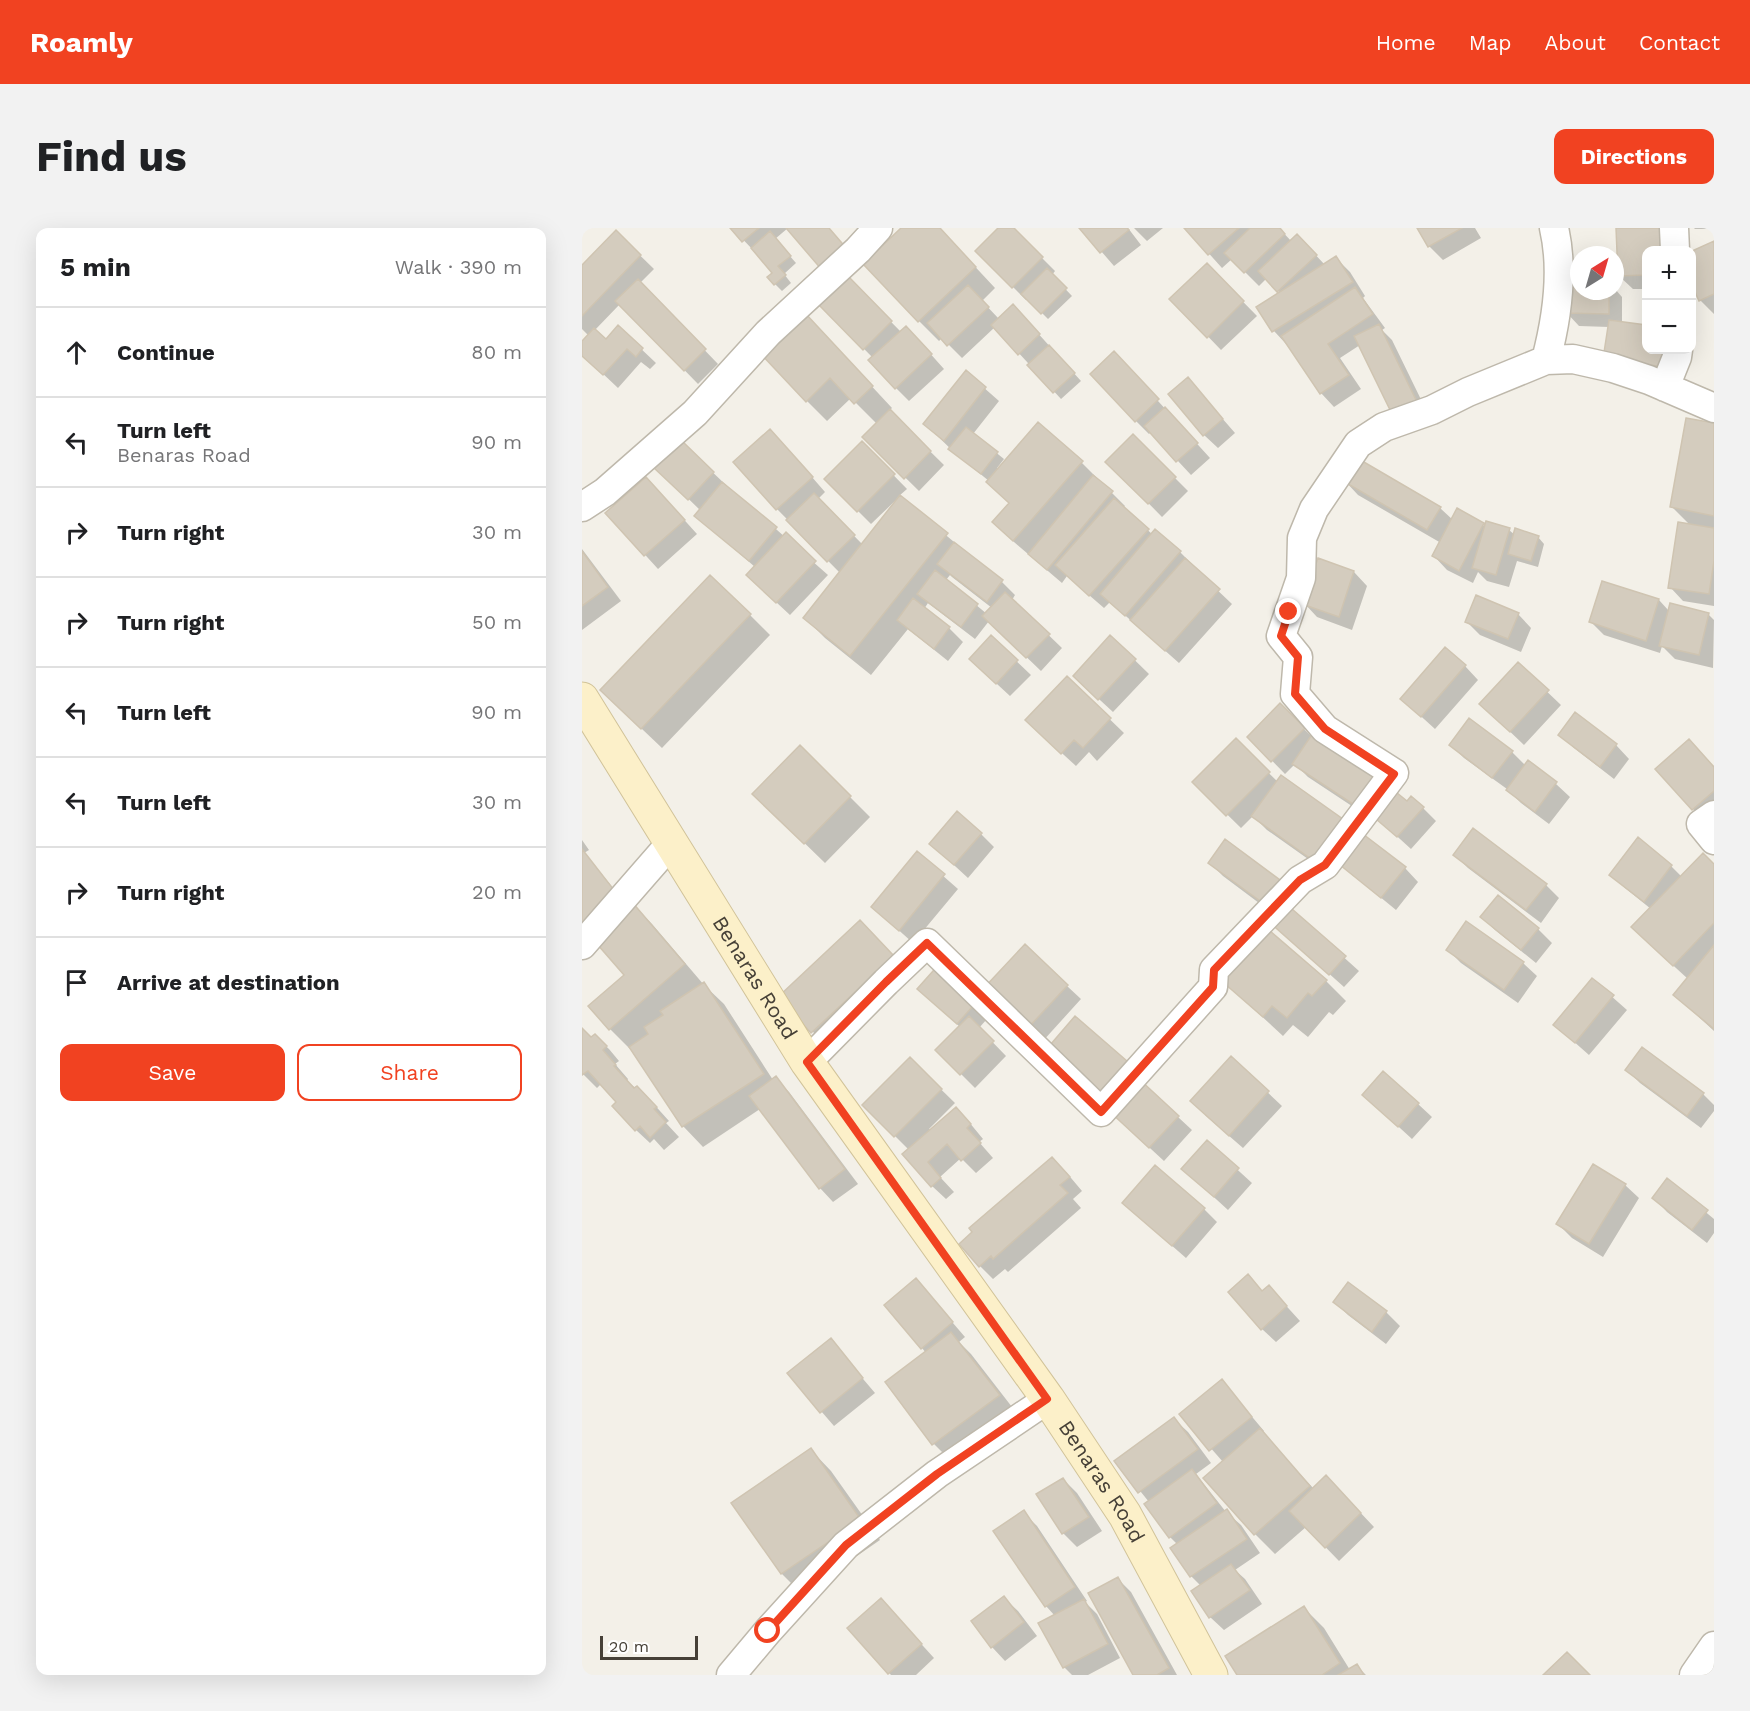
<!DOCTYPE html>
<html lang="en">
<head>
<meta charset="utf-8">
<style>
	:root { --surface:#fff; --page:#f2f2f2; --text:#202124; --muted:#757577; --line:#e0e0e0; --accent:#f14221 }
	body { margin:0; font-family:"Work Sans",sans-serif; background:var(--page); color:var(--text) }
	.controls { position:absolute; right:18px; top:18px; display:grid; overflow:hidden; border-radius:12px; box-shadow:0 6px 24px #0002 }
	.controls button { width:54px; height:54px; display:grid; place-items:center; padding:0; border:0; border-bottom:2px solid var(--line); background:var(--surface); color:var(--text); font:30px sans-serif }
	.compass { position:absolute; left:988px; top:18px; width:54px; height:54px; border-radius:50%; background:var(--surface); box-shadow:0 6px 24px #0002; rotate:37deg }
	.scale { position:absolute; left:18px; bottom:15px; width:98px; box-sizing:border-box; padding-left:6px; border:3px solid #464037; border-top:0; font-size:16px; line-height:21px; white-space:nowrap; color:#464037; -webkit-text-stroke:4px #fff; paint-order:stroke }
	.stop { position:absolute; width:18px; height:18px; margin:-14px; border:4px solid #f14221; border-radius:50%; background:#fff }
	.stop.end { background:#f14221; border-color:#fff; box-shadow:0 2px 6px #0008 }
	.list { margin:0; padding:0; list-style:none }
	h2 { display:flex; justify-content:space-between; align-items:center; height:78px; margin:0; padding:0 24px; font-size:26px }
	h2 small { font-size:20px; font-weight:400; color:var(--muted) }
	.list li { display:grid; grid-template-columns:39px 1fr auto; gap:18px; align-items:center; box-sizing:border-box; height:90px; padding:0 24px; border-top:2px solid var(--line) }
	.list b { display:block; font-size:22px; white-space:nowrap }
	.list p { margin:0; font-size:20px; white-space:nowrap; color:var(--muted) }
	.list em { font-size:20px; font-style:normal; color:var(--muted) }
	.actions { display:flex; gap:12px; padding:18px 24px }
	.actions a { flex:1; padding:14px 0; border:2px solid var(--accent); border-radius:12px; text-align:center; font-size:21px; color:var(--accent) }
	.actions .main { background:var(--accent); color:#fff }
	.icon { flex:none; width:33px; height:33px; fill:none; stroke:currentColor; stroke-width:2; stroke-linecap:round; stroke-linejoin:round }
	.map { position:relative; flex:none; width:1132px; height:1447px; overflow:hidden; border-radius:12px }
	header { display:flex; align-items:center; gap:36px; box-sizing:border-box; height:84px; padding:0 30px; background:var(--accent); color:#fff }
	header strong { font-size:28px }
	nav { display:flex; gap:33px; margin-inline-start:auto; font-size:21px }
	.intro { display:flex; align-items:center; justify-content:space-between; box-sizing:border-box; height:144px; padding:0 36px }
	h1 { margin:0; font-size:42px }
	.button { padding:15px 27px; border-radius:12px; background:var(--accent); color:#fff; font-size:21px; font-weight:700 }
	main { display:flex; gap:36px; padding:0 36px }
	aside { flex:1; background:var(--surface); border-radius:12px; box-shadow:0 6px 24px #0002 }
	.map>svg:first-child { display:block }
</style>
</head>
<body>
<header>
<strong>Roamly</strong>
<nav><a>Home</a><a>Map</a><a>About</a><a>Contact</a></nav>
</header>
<div class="intro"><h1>Find us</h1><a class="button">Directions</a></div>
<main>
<aside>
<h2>5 min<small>Walk · 390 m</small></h2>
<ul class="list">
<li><svg class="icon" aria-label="ahead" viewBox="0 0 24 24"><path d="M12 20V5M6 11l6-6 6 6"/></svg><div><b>Continue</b></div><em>80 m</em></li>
<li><svg class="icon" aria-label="left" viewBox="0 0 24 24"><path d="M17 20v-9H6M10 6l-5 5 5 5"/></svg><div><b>Turn left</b><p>Benaras Road</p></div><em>90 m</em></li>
<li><svg class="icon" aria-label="right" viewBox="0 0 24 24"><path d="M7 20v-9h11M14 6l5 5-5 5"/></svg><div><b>Turn right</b></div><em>30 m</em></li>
<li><svg class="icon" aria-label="right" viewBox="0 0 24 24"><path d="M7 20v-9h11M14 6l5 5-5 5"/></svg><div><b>Turn right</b></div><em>50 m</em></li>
<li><svg class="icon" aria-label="left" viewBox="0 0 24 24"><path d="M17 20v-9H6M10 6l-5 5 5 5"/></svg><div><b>Turn left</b></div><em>90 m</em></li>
<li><svg class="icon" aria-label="left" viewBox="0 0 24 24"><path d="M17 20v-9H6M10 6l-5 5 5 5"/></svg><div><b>Turn left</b></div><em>30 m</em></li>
<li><svg class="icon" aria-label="right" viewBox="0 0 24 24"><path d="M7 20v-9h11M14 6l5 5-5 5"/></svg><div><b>Turn right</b></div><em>20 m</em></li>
<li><svg class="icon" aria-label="arrive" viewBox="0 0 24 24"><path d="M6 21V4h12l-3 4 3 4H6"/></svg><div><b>Arrive at destination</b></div></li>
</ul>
<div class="actions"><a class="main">Save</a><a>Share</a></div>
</aside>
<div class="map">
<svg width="1132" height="1447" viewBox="0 0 1132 1447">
	<rect width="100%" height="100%" fill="#f3f0e8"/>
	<!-- shadow -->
	<path fill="#0003" fill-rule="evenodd" d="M150 0H247L277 35 206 0 193 11 214 35 202 46 209 55 200 63 187 50 193 45Z
		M321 0H357L413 60 400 73 417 91 444 92 499 153 479 171 413 99 380 130 360 110 357 113 337 93Z
		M418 0H430L473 43 470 47 490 68 466 91 446 71 444 72 395 23Z
		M499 0H546L559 17 532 38Z
		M552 0H581L565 13Z
		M604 0H697L710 14 729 22 743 37 754 30 768 44 783 68 781 70 803 100 800 102 810 112 848 190 778 117 758 130 779 161 752 179 739 165 705 117 692 103 676 79 698 65 685 50 677 58 650 31 640 40Z
		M837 0H893L899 10 861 32 847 18Z
		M1035 0 1097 22H1064V93L1063 61H1051L1037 48Z
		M1112 0H1132V1H1113Z
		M34 4 72 41 58 55 136 136 116 156 38 76 12 103 24 113 36 99 74 135 68 141 59 134 36 160 0 126V115L7 108 0 101V39Z
		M1132 14V86L1118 72 1110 54V25Z
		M625 37 675 88 639 122 590 71Z
		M265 49 319 104 337 113 362 141 327 173 314 160 291 130 238 76Z
		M985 54H997V63H1033V61L1040 69V95L1064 98V122H1100L1096 151 1037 144 1027 99 997 98 984 84Z
		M243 108 310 180 307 183 362 237 337 263 282 209 295 196 269 170 245 193 225 173Z
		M545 139 628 230 609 247 569 204 567 206 554 193Z
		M384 144 417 173 391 206 422 231 415 240 417 241 456 196 500 235 543 278 541 280 570 306 573 303 598 324 612 338 611 339 650 376 597 435 528 374 522 380 485 348 480 355 432 314 412 294 429 276 407 253 375 227 343 196Z
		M606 151 653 205 636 220 622 207Z
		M1105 192 1132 197V378L1101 373 1088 359 1109 298 1090 279Z
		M551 208 606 263 580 289 526 234Z
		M98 213 145 258 246 347 208 387 179 360 173 339 114 288 118 282 87 252Z
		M280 215 325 261 317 268 420 354 433 367 430 372 480 420 459 443 407 393 393 411 346 375 342 381 367 400 381 414 366 433 326 401 289 447 243 410 223 390 258 345 195 281 202 217 243 264 236 271 281 317 316 273 314 272 289 296 244 251ZM368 347 370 349 410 380 405 386 364 352Z
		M763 253 858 280 871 292 927 302 933 307 956 309 962 316 956 339 935 333 927 359 905 353 896 344 891 355 865 342 852 328 859 315 776 267Z
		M77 264 115 306 76 341 25 285Z
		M0 321 39 373 0 402Z
		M772 344 785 358 770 402 735 389 722 375Z
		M1021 355 1077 372 1087 383 1126 386 1132 392 1131 440 1093 431 1080 418 1078 425 1022 407 1008 393Z
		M936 386 949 400 939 424 898 407 884 393Z
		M168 387 188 407 80 520 40 482Z
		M409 409 449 447 428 468 402 444Z
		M529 409 567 446 531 484 506 461Z
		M936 436 979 477 942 517 899 476Z
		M883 438 896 452 853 501 820 471Z
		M485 450 542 505 515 533 507 524 494 538 459 506Z
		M698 477 730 509 825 575 841 580 854 593 829 621 796 591 794 594 726 549 713 536 703 546 667 509Z
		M978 506 1034 517 1047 531 1032 551 992 520Z
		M654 513 696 554 823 640 836 654 814 682 758 636 750 648 685 602 671 588 659 600 612 554Z
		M869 517 930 524 944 538 946 534 974 556 988 569 967 596 939 575 925 561 882 530Z
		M218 519 288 589 243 635 172 566Z
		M1121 527 1132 539V588L1124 595 1111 581Z
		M399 606 412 619 386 650 349 616Z
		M0 612 7 622 2 625 47 679 50 676 70 696 122 757 142 776 191 852 193 850 207 864 276 956 251 974 238 960 178 881 121 919 101 898 49 820 48 821 28 801 44 747 15 714 0 706Z
		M335 625 376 661 331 715 291 679Z
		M873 627 964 657 977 670 959 695 886 640Z
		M1121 627 1132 638V803L1093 767 1106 751 1071 719 1069 681 1043 660 1029 647 1089 638 1100 649Z
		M628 635 707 680 777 743 762 759 688 693 693 687 641 648Z
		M916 669 956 701 970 715 954 735 913 702 900 689Z
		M298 714 331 749 250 824 198 769Z
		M866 722 941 735 955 748 936 775 879 735Z
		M637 749 744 753 764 773 751 787 747 784 726 809 711 797 701 808Z
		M1011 752 1045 782 1007 827 973 797Z
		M485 758 499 771 460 814 417 774Z
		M337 761 412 783 397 800 424 828 393 860 355 822 378 799Z
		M0 801 10 811 13 808 27 821 37 833 33 836 46 851 45 853 69 873 87 893 84 895 97 909 82 922 72 911 68 915 54 902 36 874 20 855 15 860 0 845Z
		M649 830 700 878 661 920 623 887Z
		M328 831 373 875 347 901 349 902 387 894 401 911 397 914 411 930 394 945 379 930 358 949 372 964 364 971 350 958 327 922 282 877Z
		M544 834 557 848 555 851 610 902 582 933 478 837Z
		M1045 842 1121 866 1132 877V883L1119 900 1058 855Z
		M782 867 836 876 850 889 830 911Z
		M625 914 670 955 646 982 601 941Z
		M484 944 500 963 491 971 499 980 426 1044 423 1041 411 1051 398 1038Z
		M1085 952 1132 991V1005L1125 1015 1085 984 1072 970Z
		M1043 957 1057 970 1021 1029 990 1010 976 996Z
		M622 981 635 994 604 1030 556 988Z
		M334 1052 383 1109 377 1114 389 1126 437 1188 372 1236 352 1216 305 1154 344 1125 340 1120Z
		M766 1056 804 1084 818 1098 804 1116 766 1087 753 1074Z
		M687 1059 718 1093 694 1114 680 1101 681 1064Z
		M248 1112 293 1165 252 1198 207 1146Z
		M640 1153 682 1203 680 1205 732 1261 758 1263 792 1299 757 1333 724 1299 693 1326 673 1306 641 1234 599 1186Z
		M592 1191 606 1204 629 1235 614 1246 644 1284 659 1297 678 1325 653 1342 663 1351 680 1376 642 1402 628 1389 619 1358 609 1348 590 1320 595 1316 588 1309 567 1274 534 1233Z
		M229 1222 249 1243 298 1312 220 1366 200 1346 151 1276Z
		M481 1251 495 1265 520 1303 495 1319 481 1305 456 1267Z
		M441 1284 455 1298 505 1373 503 1374 515 1386 538 1430 506 1447H490L482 1439 473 1388 464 1378 413 1303Z
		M536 1351 549 1364 595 1447H553L508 1366Z
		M422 1370 436 1383 455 1408 423 1433 410 1419Z
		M722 1380 742 1400 768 1442 775 1438 784 1447H657L645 1429Z
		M312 1386 352 1430 334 1447H309L267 1400Z"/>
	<!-- building -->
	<path fill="#d4ccbe" stroke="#cfc4b1" stroke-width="1.5" d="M148 0H177L160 14Z
		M204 0H247L265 21 240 42Z
		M319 0H358L394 39 336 94 281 36Z
		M416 0H432L461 29 430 60 393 23Z
		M497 0H545L547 2 518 25Z
		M602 0H657L626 27Z
		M668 0H698L703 6 662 45 642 25Z
		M835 0H880L846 19Z
		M1034 0H1083L1084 22H1064V47L1036 48Z
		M34 2 59 27 0 88V37Z
		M188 3 209 28 196 38 204 47 192 57 185 49 190 45 169 20Z
		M715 6 735 27 695 64 676 43Z
		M1132 13V66L1117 73 1110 57V23Z
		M754 28 771 54 690 104 674 79Z
		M625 35 662 73 625 110 587 71Z
		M465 40 485 60 459 86 439 66Z
		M265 47 310 93 281 122 236 76Z
		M56 51 124 121 102 143 33 73Z
		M983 52 997 53V63H1027V86L982 85Z
		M1061 54H1064V92H1062Z
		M386 57 407 79 365 118 345 95Z
		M773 59 791 86 746 116 767 147 738 166 699 108Z
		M431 76 458 106 436 127 409 97Z
		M223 85 291 158 272 176 248 150 224 174 179 126Z
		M1027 92 1064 97V122H1085L1083 139 1021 131Z
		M797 96 836 176 811 188 772 108Z
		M36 97 61 120 54 129 45 121 21 147 0 128V113L12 100 24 111Z
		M324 98 350 126 313 161 286 132Z
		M467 117 493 145 471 165 445 137Z
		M532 123 577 171 553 194 508 146Z
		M384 142 404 159 362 213 341 196Z
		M606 149 641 191 621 208 586 166Z
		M583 179 616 215 594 234 562 198Z
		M308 181 349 223 322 251 280 209Z
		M1104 190 1132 195V288L1088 279Z
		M456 194 501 233 431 313 410 294 427 275 404 254Z
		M384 199 416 224 399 246 366 221Z
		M188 201 231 249 194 282 151 234Z
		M551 206 594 249 566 276 523 234Z
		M98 211 132 244 106 272 71 239Z
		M280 213 313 246 275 284 242 251Z
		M775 230 859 279 845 302 761 253Z
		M511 247 531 263 465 342 446 326Z
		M64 249 103 292 62 328 23 285Z
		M140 254 195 299 167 333 112 288Z
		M232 265 273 307 245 334 204 292Z
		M318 267 366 305 268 428 221 390Z
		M532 270 567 301 507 368 473 337Z
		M875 280 902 295 877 343 850 328Z
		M904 293 928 300 914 347 890 340Z
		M1096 294 1132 300V333L1127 366 1086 360Z
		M933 300 957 308 949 333 926 326Z
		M573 301 599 323 543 388 518 366Z
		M204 304 234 333 194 375 164 347Z
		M372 314 421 352 405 374 355 336Z
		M0 323 26 359 0 378Z
		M603 330 638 361 583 423 548 392Z
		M736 330 772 343 757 389 720 376Z
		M353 342 396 376 379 399 335 366Z
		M128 347 169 386 59 501 18 462Z
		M1020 353 1077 371 1064 413 1007 394Z
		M423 364 468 406 444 430 400 388Z
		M894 367 937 385 926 411 883 394Z
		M331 370 368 399 352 421 315 392Z
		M1088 375 1127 385 1117 427 1077 418Z
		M409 407 436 432 414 456 387 431Z
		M528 407 554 431 516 472 491 448Z
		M863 419 884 437 839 489 818 471Z
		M936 434 967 462 928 504 897 476Z
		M485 448 529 490 501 520 492 512 479 526 443 492Z
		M698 475 723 500 689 534 665 509Z
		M993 484 1035 516 1018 539 976 507Z
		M887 490 931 523 910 550 867 517Z
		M733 502 802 548 780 582 710 536Z
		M654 510 688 544 644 588 610 554Z
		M1107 511 1132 539V563L1110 582 1073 541Z
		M218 517 269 568 222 616 170 566Z
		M946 532 975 554 953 584 924 562Z
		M699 547 765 594 736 636 669 588Z
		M809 560 825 573 829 568 842 579 815 609 787 585Z
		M375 583 400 605 372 637 347 616Z
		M891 600 965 656 944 682 871 627Z
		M777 603 824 639 799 670 753 633Z
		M1056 609 1090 637 1062 674 1027 647Z
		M643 611 702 655 685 678 626 635Z
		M0 621 39 671 0 701Z
		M335 623 363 646 317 703 289 679Z
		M1121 625 1132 636V695L1091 738 1049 699Z
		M916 667 957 700 939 722 898 689Z
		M50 674 103 736 27 802 6 778 42 747 9 709Z
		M702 674 764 728 747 747 686 693Z
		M278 692 312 728 229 805 196 769Z
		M884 693 942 734 922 762 864 722Z
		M681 697 745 752 730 768 726 765 705 790 690 778 681 789 635 749Z
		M443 716 486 757 445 801 401 761Z
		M1132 717V801L1091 767Z
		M359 734 399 769 375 796 335 761Z
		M1010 750 1032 767 993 815 971 797Z
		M122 754 182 846 100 899 47 819 66 806 62 799 81 787 78 783Z
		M387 788 412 813 378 847 353 822Z
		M493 788 545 833 539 840 547 848 523 875 463 823Z
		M0 800 9 809 13 806 25 818 21 822 34 837 32 838 52 860 55 858 75 879 72 881 84 894 68 910 58 898 53 903 30 878 34 874 6 843 0 847Z
		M1060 819 1122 865 1105 888 1043 842Z
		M649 828 687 863 647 908 608 873Z
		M328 829 360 861 312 909 280 877Z
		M801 843 837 875 816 899 780 867Z
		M194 848 263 941 237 961 167 868Z
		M556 850 597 888 567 920 526 882Z
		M374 879 389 896 385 900 399 915 379 933 365 916 346 934 359 950 349 959 320 926Z
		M625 912 657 940 632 969 599 941Z
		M470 929 488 949 478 957 486 965 411 1031 409 1028 397 1039 377 1016 390 1004 387 1000Z
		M1011 936 1044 956 1007 1016 974 996Z
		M573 937 623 980 590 1018 540 975Z
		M1085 950 1126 982 1110 1002 1070 970Z
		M666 1046 680 1063 687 1057 705 1078 679 1102 646 1064Z
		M334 1050 371 1094 339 1121 302 1077Z
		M766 1054 805 1083 790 1104 751 1074Z
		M369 1104 418 1167 350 1217 303 1154Z
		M249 1110 281 1150 238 1185 205 1145Z
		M640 1151 670 1189 627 1223 597 1186Z
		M592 1189 616 1221 556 1265 532 1233Z
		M678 1200 728 1258 672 1307 621 1250Z
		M229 1220 279 1292 199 1346 149 1275Z
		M610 1241 635 1275 587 1310 562 1276Z
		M744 1247 779 1285 743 1320 707 1283Z
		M481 1250 507 1289 480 1306 454 1266Z
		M645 1281 665 1311 608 1349 588 1320Z
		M442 1282 493 1359 463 1379 411 1303Z
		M649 1336 668 1362 627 1390 609 1363Z
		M536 1349 587 1440 575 1447H551L506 1365Z
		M422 1368 442 1394 409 1420 389 1393Z
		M299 1370 340 1416 306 1446 265 1400Z
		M502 1371 526 1416 481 1440 456 1395Z
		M722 1378 758 1435 740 1447H655L643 1428Z
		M985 1424 1008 1447H961Z
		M775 1436 782 1447H756Z"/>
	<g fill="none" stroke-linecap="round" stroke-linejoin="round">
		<!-- street casing -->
		<g stroke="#beb8ab" stroke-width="31">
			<path id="street" d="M1092 0 1093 22
				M964 132C975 90 982 43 972 0
				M1083 159 1095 129 1096 122
				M0 279 23 264 113 185 186 105 276 22 296 0
				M1132 587 1119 596 1132 612
				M0 717 89 615
				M225 834 304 754 345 715 519 884 631 759 632 742 718 652 743 637 812 545 743 501 713 466 716 429 699 408 719 350 720 310 732 281 776 216 802 199 850 182 886 164 964 132 991 131 1031 140 1067 152 1132 180
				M149 1447 186 1403 264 1317 355 1246 466 1171
				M1112 1447 1132 1418"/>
		</g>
		<!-- secondary casing -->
		<g stroke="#d1c399" stroke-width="35">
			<g id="secondary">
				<path id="s1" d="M0 471 225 834 466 1171 543 1287 629 1447"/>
			</g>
		</g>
		<!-- street -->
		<use href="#street" stroke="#fff" stroke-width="28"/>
		<!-- secondary -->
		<use href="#secondary" stroke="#fcf0c9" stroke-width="33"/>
	</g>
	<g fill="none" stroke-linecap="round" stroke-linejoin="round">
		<!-- route -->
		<path stroke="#f14221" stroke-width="8" d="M186 1403 264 1317 355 1246 465 1171 225 834 304 754 345 715 519 884 631 759 632 742 718 652 743 637 812 546 743 501 713 466 716 429 699 408 707 384"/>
	</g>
	<g text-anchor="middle" stroke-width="5" stroke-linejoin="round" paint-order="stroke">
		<!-- street labels -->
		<g font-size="21" fill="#464037" stroke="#fff">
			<text dy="7" stroke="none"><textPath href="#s1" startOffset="328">Benaras Road</textPath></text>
			<text dy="7" stroke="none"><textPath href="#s1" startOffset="940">Benaras Road</textPath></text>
		</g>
	</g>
</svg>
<div class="controls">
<button>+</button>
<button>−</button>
</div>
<svg class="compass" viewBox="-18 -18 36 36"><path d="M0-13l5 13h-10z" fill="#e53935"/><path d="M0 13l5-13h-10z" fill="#757577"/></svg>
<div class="scale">20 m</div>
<div class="stop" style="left:186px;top:1403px"></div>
<div class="stop end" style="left:707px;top:384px"></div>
</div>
</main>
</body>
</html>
